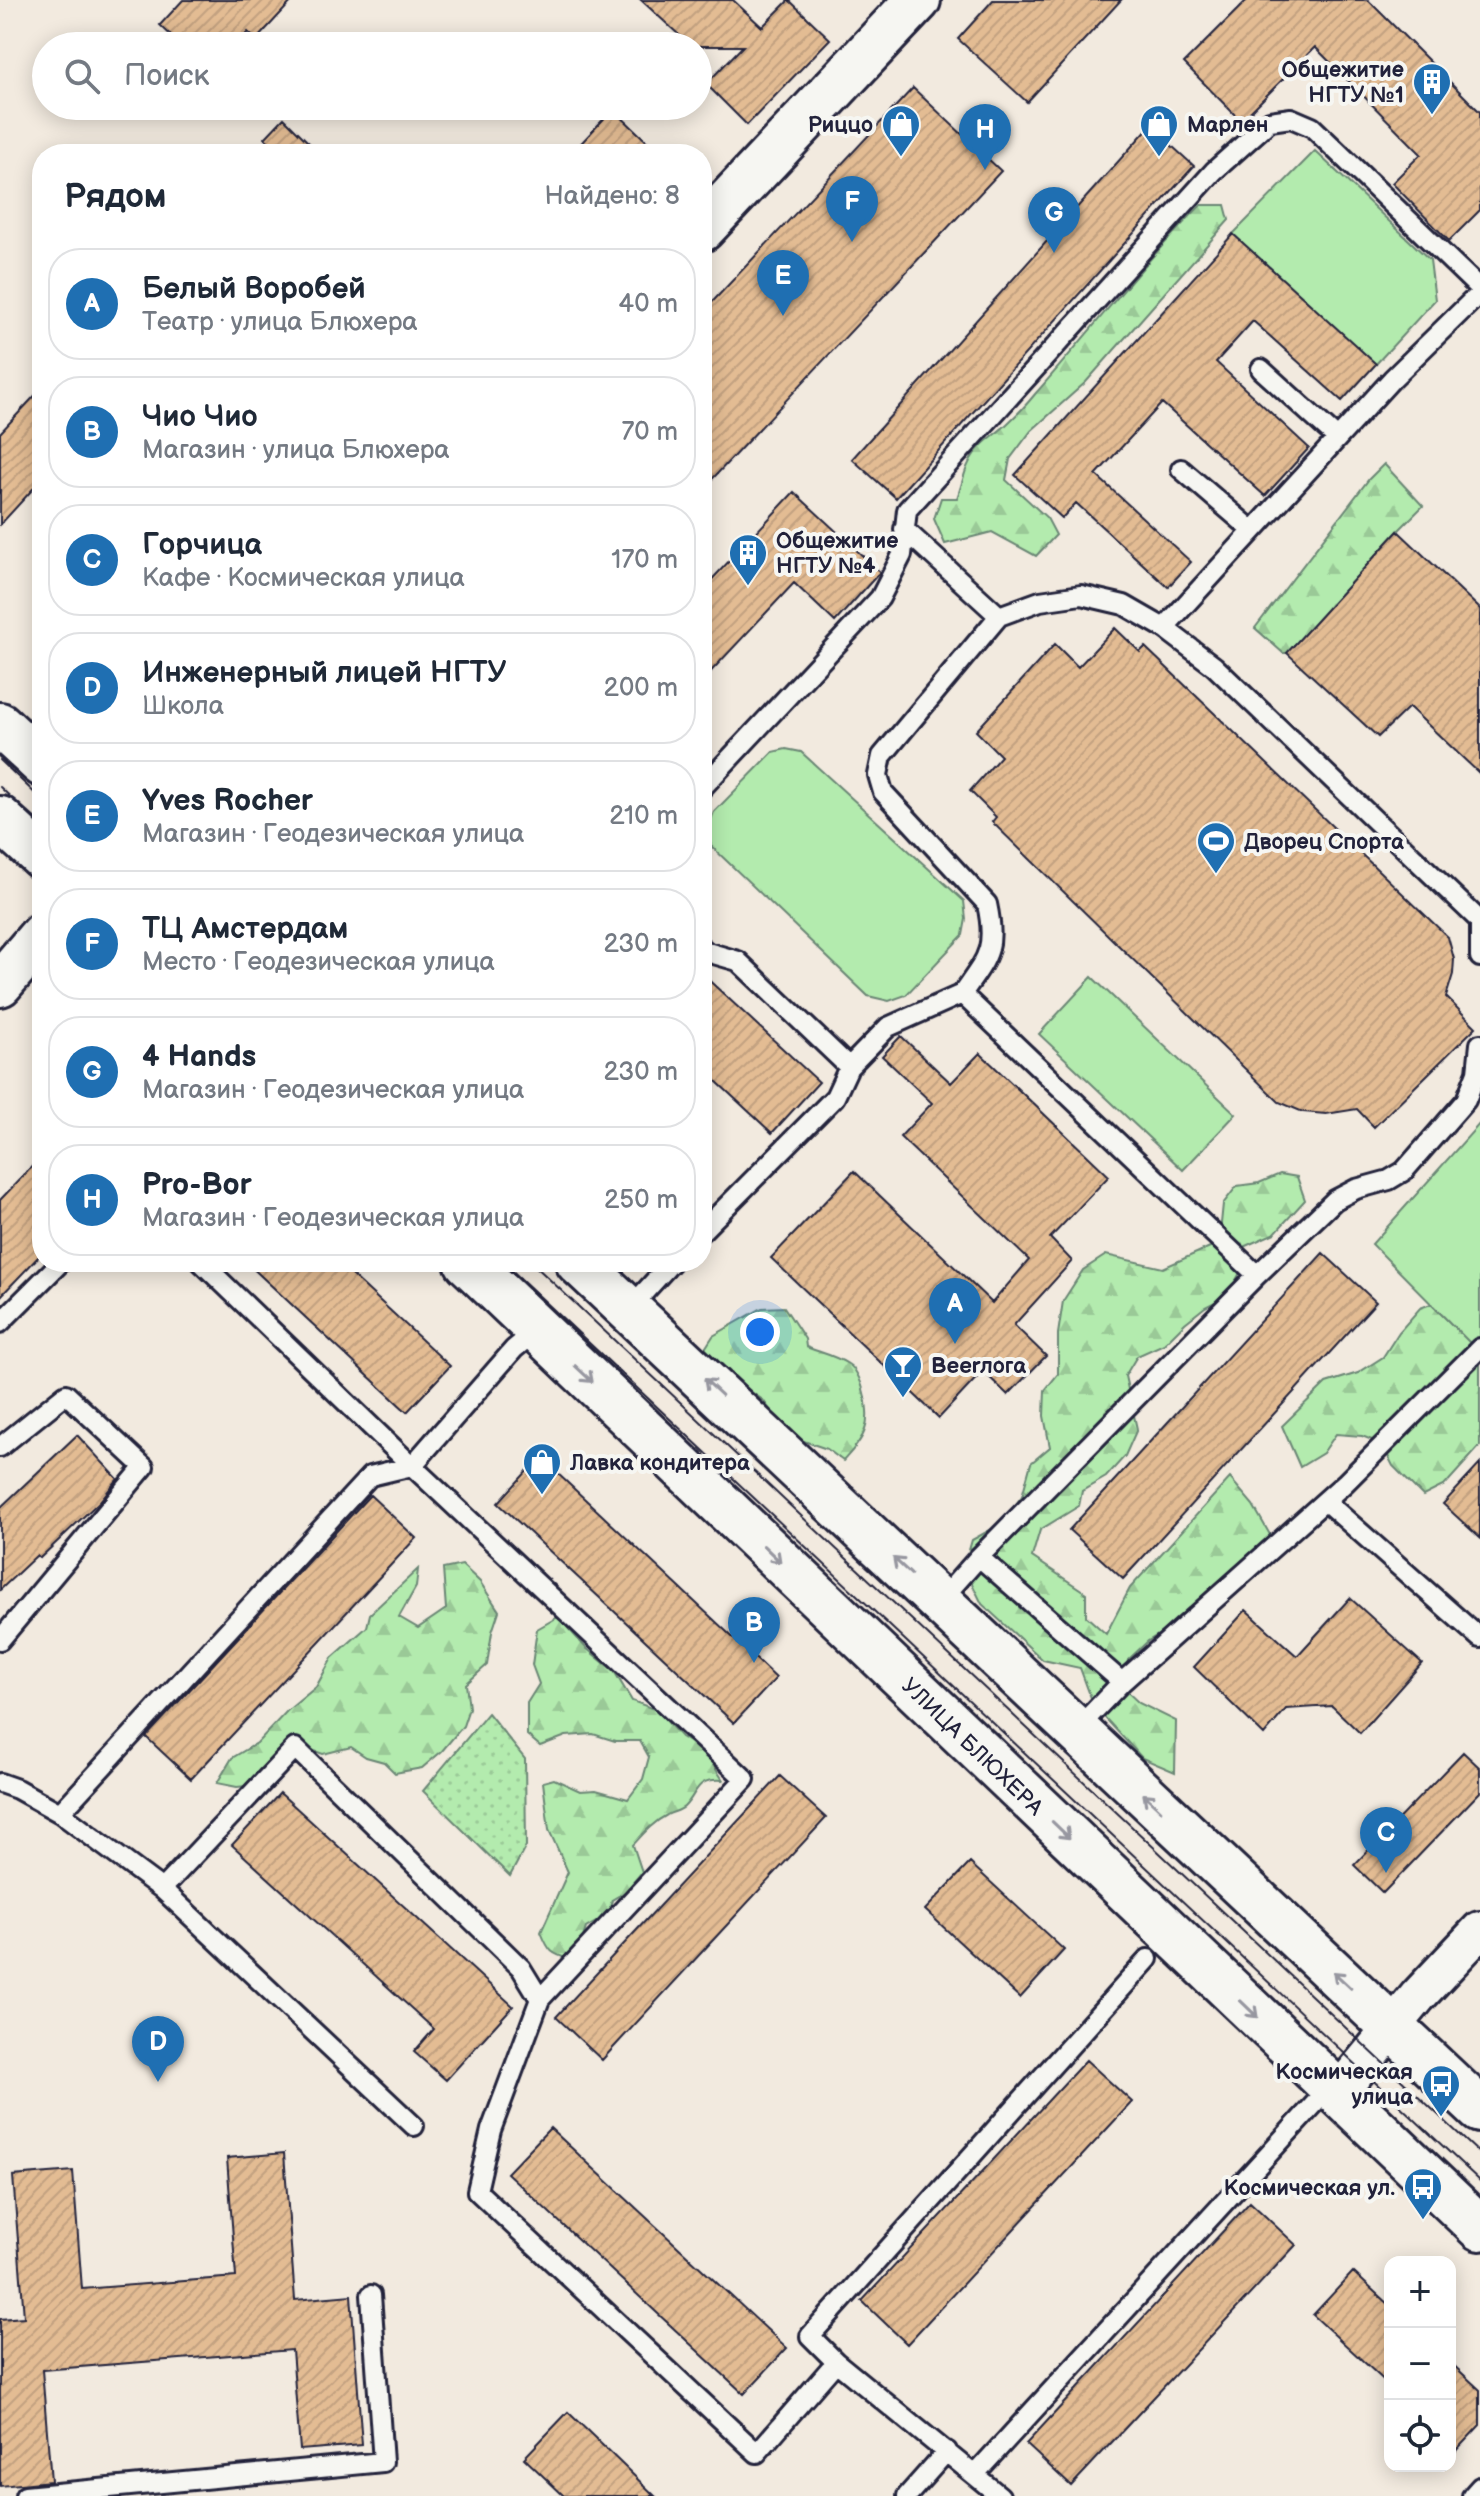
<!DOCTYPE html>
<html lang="ru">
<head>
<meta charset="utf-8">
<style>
	:root { --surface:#fff; --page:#f2f2f3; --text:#1f2937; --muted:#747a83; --line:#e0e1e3; --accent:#1f6fb2 }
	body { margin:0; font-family:"Balsamiq Sans",sans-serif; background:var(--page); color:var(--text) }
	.controls { position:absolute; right:24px; bottom:24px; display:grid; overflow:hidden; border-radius:16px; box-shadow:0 4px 20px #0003 }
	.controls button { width:72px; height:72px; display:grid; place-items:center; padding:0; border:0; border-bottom:2px solid var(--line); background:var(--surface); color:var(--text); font:40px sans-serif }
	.you { position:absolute; left:760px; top:1332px; width:28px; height:28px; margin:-20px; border:6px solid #fff; border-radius:50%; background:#1a73e8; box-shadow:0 0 0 12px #1a73e833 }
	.badge { display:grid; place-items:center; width:52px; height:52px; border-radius:50%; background:var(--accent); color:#fff; font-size:26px; font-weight:700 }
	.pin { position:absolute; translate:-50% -66px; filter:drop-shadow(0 2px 4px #0008) }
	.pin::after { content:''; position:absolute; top:42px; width:28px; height:24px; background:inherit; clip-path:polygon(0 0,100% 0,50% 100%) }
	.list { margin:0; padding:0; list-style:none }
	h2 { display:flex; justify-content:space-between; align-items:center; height:104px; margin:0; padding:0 32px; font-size:34px }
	h2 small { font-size:26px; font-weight:400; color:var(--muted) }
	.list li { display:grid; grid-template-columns:52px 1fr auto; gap:24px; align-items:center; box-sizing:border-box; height:112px; margin:0 16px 16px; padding:0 16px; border:2px solid var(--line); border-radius:32px }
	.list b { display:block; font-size:30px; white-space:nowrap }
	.list p { margin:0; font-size:26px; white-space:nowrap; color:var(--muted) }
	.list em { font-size:26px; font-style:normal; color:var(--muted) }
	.icon { flex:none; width:44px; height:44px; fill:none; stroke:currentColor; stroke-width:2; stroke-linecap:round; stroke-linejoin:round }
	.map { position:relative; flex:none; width:1480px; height:2496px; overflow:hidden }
	.search { position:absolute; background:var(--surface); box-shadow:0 4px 20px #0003; left:32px; top:32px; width:680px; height:88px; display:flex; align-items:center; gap:20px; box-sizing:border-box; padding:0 28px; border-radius:44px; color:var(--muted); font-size:30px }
	.panel { position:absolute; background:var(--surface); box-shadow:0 4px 20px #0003; left:32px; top:144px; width:680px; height:1128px; border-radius:32px }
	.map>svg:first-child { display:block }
</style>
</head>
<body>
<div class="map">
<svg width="1480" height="2496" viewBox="0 0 1480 2496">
	<defs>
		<pattern id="forest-firs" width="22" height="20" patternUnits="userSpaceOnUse" patternTransform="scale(2)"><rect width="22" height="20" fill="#b3ebae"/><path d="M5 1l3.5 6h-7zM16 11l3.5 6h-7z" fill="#9ac997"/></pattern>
		<pattern id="park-dots" width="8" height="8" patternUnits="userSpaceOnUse" patternTransform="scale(2)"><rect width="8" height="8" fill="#b3ebae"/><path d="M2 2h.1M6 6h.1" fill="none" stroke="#9ac997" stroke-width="1.8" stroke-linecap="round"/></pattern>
		<pattern id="building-hatch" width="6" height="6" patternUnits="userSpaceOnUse" patternTransform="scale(2)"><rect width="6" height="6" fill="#e3bc93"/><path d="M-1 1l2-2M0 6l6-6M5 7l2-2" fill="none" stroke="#c2a180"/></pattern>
	</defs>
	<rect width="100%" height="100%" fill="#f2eadf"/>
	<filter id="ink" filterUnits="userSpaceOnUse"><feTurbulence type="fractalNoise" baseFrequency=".0125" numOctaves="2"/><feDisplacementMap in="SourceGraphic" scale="16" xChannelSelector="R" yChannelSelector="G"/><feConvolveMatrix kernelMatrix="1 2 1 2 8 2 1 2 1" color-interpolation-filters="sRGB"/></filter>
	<g filter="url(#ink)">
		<!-- forest -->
		<path fill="url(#forest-firs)" stroke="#6a8674" stroke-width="2" d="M1201 205H1225L1229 220 1086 382 1031 431 1010 459 1006 480 1047 518 1056 535 1036 556 992 532 945 544 934 519 941 498H957C963 482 965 466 975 453 983 441 997 434 1007 424 1017 415 1027 404 1036 393 1091 331 1142 264 1201 205Z
			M1384 464 1423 506 1398 531 1287 653H1283L1255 628 1369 479Z
			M1280 1174 1297 1177 1305 1200 1275 1233 1241 1248 1240 1273 1227 1296 1205 1307 1185 1323 1164 1344 1137 1356 1125 1376 1137 1429 1125 1456 1106 1477 1082 1491 1079 1506 1040 1530 1032 1557 1086 1593V1616L1106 1634 1130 1588 1230 1478 1253 1505 1277 1547 1232 1597 1181 1621 1148 1641 1128 1660 1123 1688 1139 1703 1176 1721 1175 1772 1142 1758 1094 1706 1080 1668 1043 1660 982 1604 964 1567 972 1540 1001 1524 1022 1496 1031 1463 1050 1447 1044 1416 1045 1390 1058 1374V1334L1063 1301 1083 1270 1106 1255 1163 1268 1219 1243 1223 1204 1237 1186 1259 1183Z
			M1431 1304 1473 1345 1480 1338V1446L1445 1485 1423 1496 1393 1466 1382 1444 1362 1436 1336 1434 1323 1453 1300 1467 1282 1426 1326 1383 1358 1373 1383 1357 1399 1332 1420 1308Z
			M784 1307 805 1339 806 1347C819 1352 836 1356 848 1364 863 1373 871 1414 865 1430 861 1442 851 1452 843 1461L827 1449 789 1436 763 1400 740 1385 704 1350 713 1336 762 1308Z
			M462 1565 480 1582 499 1611 492 1632 487 1665 466 1684 469 1708 463 1726 442 1751 422 1768 395 1773 384 1762 366 1757 351 1747 323 1754 309 1749 256 1785 237 1787 217 1783 232 1758 257 1743 287 1711 316 1687 332 1658 367 1627 370 1614 418 1569 416 1587 399 1617 418 1628 446 1609 443 1569Z
			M558 1617 586 1648 614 1671 632 1701 657 1710 681 1737 704 1751 723 1780C694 1778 699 1792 684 1807 680 1811 672 1812 667 1815 653 1822 643 1834 633 1845L642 1872 625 1892 612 1900 608 1915 586 1928 580 1947 572 1960C551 1954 549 1952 541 1932L568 1872 549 1830 543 1782 554 1779 580 1791 596 1790 628 1799 643 1779 649 1757 640 1741H615L593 1734 566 1736 540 1746 527 1735V1703L539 1684 532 1665 537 1629Z"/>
		<!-- park -->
		<path fill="url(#park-dots)" stroke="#6a8674" stroke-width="2" d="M488 1713 525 1759 526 1846 510 1876 423 1791Z"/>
		<!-- pitch -->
		<path fill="#b3ebae" stroke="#6a8674" stroke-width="2" d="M1315 151 1430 260 1435 300 1376 364 1233 234Z
			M786 749 801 752 964 901 966 919 963 935 906 995 889 1001 868 996 711 846 707 829 714 812 773 752Z
			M1092 977 1236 1114 1183 1170 1039 1034Z
			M1480 1123V1338L1473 1346 1372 1244Z"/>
		<!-- building -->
		<path fill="url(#building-hatch)" stroke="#22223b" stroke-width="2" d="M183 0H293L256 40 248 32 235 46H182L160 25Z
			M641 0H733L762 27 789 0 830 39 747 125 706 84 743 46H691Z
			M993 0H1121L1027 102 958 39Z
			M1247 0H1368L1480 112V210L1449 241 1392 183 1421 154 1315 47 1241 121 1184 63Z
			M913 88 1001 171 702 490V313Z
			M613 109 660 154H571Z
			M284 118 320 154H281L265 138Z
			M1150 126 1194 166 896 498 852 459Z
			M1233 234 1376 364 1342 401 1253 321 1216 362 1309 448 1265 496 1162 403 1096 475 1191 562 1168 587 1076 503 1062 518 1015 475Z
			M42 388V479L0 525V433Z
			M794 492 880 572 835 622 794 583 702 681V590Z
			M1398 531 1480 609V774L1409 707 1378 737 1287 653Z
			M1115 628 1140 652 1145 647 1448 937 1454 959 1453 974 1446 997 1476 1027 1374 1127 1357 1109 1326 1114 1303 1112 1279 1102 992 822 996 817 970 791 1001 756 976 731 1055 644 1078 667Z
			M702 974 819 1082 772 1133 702 1068Z
			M901 1036 951 1083 980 1053 1109 1176 1050 1238 1072 1261 1014 1325 1046 1356 1008 1395 983 1371 939 1418 771 1258 854 1171 992 1303 1029 1260 900 1137 932 1103 882 1056Z
			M42 1156V1253L0 1297V1200Z
			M1323 1253 1376 1302 1123 1579 1069 1530Z
			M246 1262H338L450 1366 407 1412Z
			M77 1435 118 1479 100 1501 40 1558 37 1555 0 1590V1508Z
			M540 1457 776 1678 734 1723 498 1503Z
			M1480 1464V1538L1443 1504Z
			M370 1495 416 1538 191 1779 146 1737Z
			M1350 1598 1422 1663 1360 1733 1332 1706 1286 1709 1264 1735 1194 1667 1246 1610 1297 1656Z
			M1463 1752 1480 1768V1792L1383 1893 1354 1865Z
			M780 1776 826 1818 602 2060 556 2017Z
			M280 1793 513 2006 446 2080 414 2052 434 2029 232 1845Z
			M970 1863 1064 1950 1020 1998 925 1910Z
			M1086 2060 1132 2102 907 2344 862 2301Z
			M550 2128 787 2348 744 2394 507 2173Z
			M284 2153 295 2300 351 2295 362 2445 300 2450 292 2350 42 2370 51 2481 0 2486V2319L24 2317 13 2176 73 2171 82 2289 236 2277 227 2158Z
			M1250 2202 1296 2245 1071 2486 1026 2444Z
			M1353 2272 1390 2306V2386L1313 2315Z
			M1450 2362 1480 2390V2425L1450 2457Z
			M568 2412 655 2496H564L524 2458Z"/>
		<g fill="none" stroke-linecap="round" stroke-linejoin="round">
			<!-- service casing -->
			<g stroke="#22223b" stroke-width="24">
				<path id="service" d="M1261 369 1337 438
					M1181 469 1252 530
					M904 529 999 616
					M1164 628 1392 379 1480 293
					M702 788 880 598 902 555 907 510 1214 171 1270 121 1291 118 1312 127 1480 289
					M1480 920V957
					M702 948 707 952 738 961 849 1067
					M962 994C987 958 997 950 987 904L883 792 878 775 882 756 999 616 1040 601 1081 595 1124 605 1164 628 1214 666 1479 920
					M702 1231 835 1097 849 1067 888 1027 962 994 1257 1275 979 1557 939 1602
					M201 1262 412 1466
					M1257 1275 1335 1200 1356 1189 1389 1180 1404 1171 1466 1100 1477 1072 1480 1044
					M629 1309 672 1262
					M0 1323 61 1262
					M537 1330 514 1349 412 1466 745 1779 540 1999 491 2130 477 2191 757 2453 836 2362 1000 2496
					M0 1447 66 1394 144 1467 0 1640
					M1325 1501 1480 1638
					M979 1557 1122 1682
					M1075 1731 1122 1682 1345 1483 1480 1348
					M0 1783 17 1789 60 1813 162 1889 414 2126
					M60 1813 370 1476 412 1466
					M162 1889 295 1748 521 1968 540 1999
					M836 2362 810 2336 1148 1959
					M975 2474 1330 2087
					M25 2496 383 2462 371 2295
					M907 2496 947 2451
					M1472 2496 1480 2487"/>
			</g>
			<!-- minor casing -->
			<g stroke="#22223b" stroke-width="42">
				<path id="minor" d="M1339 2092 1418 1996 1480 1930"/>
			</g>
			<!-- tertiary casing -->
			<g stroke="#22223b" stroke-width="50">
				<path id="tertiary" d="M702 229 918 0
					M0 725 42 764
					M0 819 42 857
					M0 984 42 935
					M467 1262 1480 2228
					M578 1262 1480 2110"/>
			</g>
			<!-- service -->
			<use href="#service" stroke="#f6f6f2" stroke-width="18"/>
			<!-- minor -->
			<use href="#minor" stroke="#f6f6f2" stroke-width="36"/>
			<!-- tertiary -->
			<use href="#tertiary" stroke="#f6f6f2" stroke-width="44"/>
			<!-- tram -->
			<path stroke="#22223b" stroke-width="2" d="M0 760 42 800
				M0 787 42 827
				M503 1262 1480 2181
				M531 1262 1480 2154"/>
		</g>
		<!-- one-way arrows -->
		<defs><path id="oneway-shaft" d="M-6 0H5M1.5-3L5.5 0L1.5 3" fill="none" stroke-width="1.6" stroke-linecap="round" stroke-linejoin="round" transform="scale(2)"/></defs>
		<g stroke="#9797a0">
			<use href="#oneway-shaft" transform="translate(584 1374) rotate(43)"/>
			<use href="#oneway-shaft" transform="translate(713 1387) rotate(-137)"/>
			<use href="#oneway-shaft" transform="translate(772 1554) rotate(44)"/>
			<use href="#oneway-shaft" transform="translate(902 1566) rotate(-137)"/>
			<use href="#oneway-shaft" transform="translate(1152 1802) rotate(-137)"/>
			<use href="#oneway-shaft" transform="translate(1061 1830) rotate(44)"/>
			<use href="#oneway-shaft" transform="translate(1342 1980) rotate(-137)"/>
			<use href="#oneway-shaft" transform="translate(1249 2009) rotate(44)"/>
		</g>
	</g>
	<!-- icons -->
	<defs>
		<g id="building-pin" transform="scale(2)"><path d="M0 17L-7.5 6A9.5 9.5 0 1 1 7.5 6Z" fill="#1f6fb2" stroke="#f6f6f2"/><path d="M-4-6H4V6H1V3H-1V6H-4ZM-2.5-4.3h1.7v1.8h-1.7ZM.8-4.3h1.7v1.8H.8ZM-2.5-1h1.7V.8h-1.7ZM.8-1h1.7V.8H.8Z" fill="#fff"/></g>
		<g id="shop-pin" transform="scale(2)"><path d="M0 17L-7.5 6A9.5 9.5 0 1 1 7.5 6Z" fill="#1f6fb2" stroke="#f6f6f2"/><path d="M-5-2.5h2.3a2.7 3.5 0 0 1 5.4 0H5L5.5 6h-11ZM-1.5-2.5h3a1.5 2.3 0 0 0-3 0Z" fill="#fff"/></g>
		<g id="stadium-pin" transform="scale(2)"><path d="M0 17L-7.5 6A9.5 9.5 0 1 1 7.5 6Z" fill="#1f6fb2" stroke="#f6f6f2"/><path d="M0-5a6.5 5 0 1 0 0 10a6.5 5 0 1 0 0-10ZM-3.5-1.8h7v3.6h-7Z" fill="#fff"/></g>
		<g id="bar-pin" transform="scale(2)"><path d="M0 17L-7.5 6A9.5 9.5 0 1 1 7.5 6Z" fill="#1f6fb2" stroke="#f6f6f2"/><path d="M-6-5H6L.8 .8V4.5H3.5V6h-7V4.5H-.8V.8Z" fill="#fff"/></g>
		<g id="bus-pin" transform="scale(2)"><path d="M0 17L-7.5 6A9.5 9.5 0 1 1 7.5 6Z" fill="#1f6fb2" stroke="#f6f6f2"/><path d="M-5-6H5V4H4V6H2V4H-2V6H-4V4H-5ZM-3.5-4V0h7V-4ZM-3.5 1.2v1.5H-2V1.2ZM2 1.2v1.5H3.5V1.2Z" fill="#fff"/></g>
	</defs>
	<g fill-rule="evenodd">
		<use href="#building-pin" x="1432" y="82"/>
		<use href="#shop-pin" x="901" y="124"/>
		<use href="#shop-pin" x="1159" y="124"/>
		<use href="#building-pin" x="748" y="553"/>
		<use href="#stadium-pin" x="1216" y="841"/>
		<use href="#bar-pin" x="903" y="1365"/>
		<use href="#shop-pin" x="542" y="1462"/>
		<use href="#bus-pin" x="1441" y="2084"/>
		<use href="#bus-pin" x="1423" y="2187"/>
	</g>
	<g text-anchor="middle" stroke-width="8" stroke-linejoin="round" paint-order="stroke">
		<!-- poi labels -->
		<g font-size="22" font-weight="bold" fill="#22223b" stroke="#f6f6f2" text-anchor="start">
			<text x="1404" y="77" text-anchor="end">Общежитие<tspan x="1404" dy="25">НГТУ №1</tspan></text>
			<text x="873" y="132" text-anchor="end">Риццо</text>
			<text x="1187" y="132">Марлен</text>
			<text x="776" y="548">Общежитие<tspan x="776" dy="25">НГТУ №4</tspan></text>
			<text x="1244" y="849">Дворец Спорта</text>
			<text x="931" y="1373">Beerлога</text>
			<text x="570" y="1470">Лавка кондитера</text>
			<text x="1413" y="2079" text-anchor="end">Космическая<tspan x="1413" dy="25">улица</tspan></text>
			<text x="1395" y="2195" text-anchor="end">Космическая ул.</text>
		</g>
		<!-- street labels -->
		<g font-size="22" fill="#22223b" stroke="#f6f6f2">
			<text transform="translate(973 1746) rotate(44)" y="8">УЛИЦА БЛЮХЕРА</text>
		</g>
	</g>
</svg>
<div class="controls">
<button>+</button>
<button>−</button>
<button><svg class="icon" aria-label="locate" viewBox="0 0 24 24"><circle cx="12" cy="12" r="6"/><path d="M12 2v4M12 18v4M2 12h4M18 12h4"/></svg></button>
</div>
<div class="you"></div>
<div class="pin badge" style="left:955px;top:1344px">A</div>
<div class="pin badge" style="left:754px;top:1663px">B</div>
<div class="pin badge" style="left:1386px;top:1873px">C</div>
<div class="pin badge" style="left:158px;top:2082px">D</div>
<div class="pin badge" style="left:783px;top:316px">E</div>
<div class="pin badge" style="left:852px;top:242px">F</div>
<div class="pin badge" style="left:1054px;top:253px">G</div>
<div class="pin badge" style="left:985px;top:170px">H</div>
<div class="search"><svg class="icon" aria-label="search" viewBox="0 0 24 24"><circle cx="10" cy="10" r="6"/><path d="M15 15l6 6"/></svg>Поиск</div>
<section class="panel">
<h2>Рядом<small>Найдено: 8</small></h2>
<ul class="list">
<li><span class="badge">A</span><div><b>Белый Воробей</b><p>Театр · улица Блюхера</p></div><em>40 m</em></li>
<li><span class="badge">B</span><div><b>Чио Чио</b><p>Магазин · улица Блюхера</p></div><em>70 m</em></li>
<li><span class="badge">C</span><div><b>Горчица</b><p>Кафе · Космическая улица</p></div><em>170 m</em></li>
<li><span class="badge">D</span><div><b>Инженерный лицей НГТУ</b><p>Школа</p></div><em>200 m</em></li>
<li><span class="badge">E</span><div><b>Yves Rocher</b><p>Магазин · Геодезическая улица</p></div><em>210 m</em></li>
<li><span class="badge">F</span><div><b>ТЦ Амстердам</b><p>Место · Геодезическая улица</p></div><em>230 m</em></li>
<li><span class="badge">G</span><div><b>4 Hands</b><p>Магазин · Геодезическая улица</p></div><em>230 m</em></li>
<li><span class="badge">H</span><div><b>Pro-Bor</b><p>Магазин · Геодезическая улица</p></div><em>250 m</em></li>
</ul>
</section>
</div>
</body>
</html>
